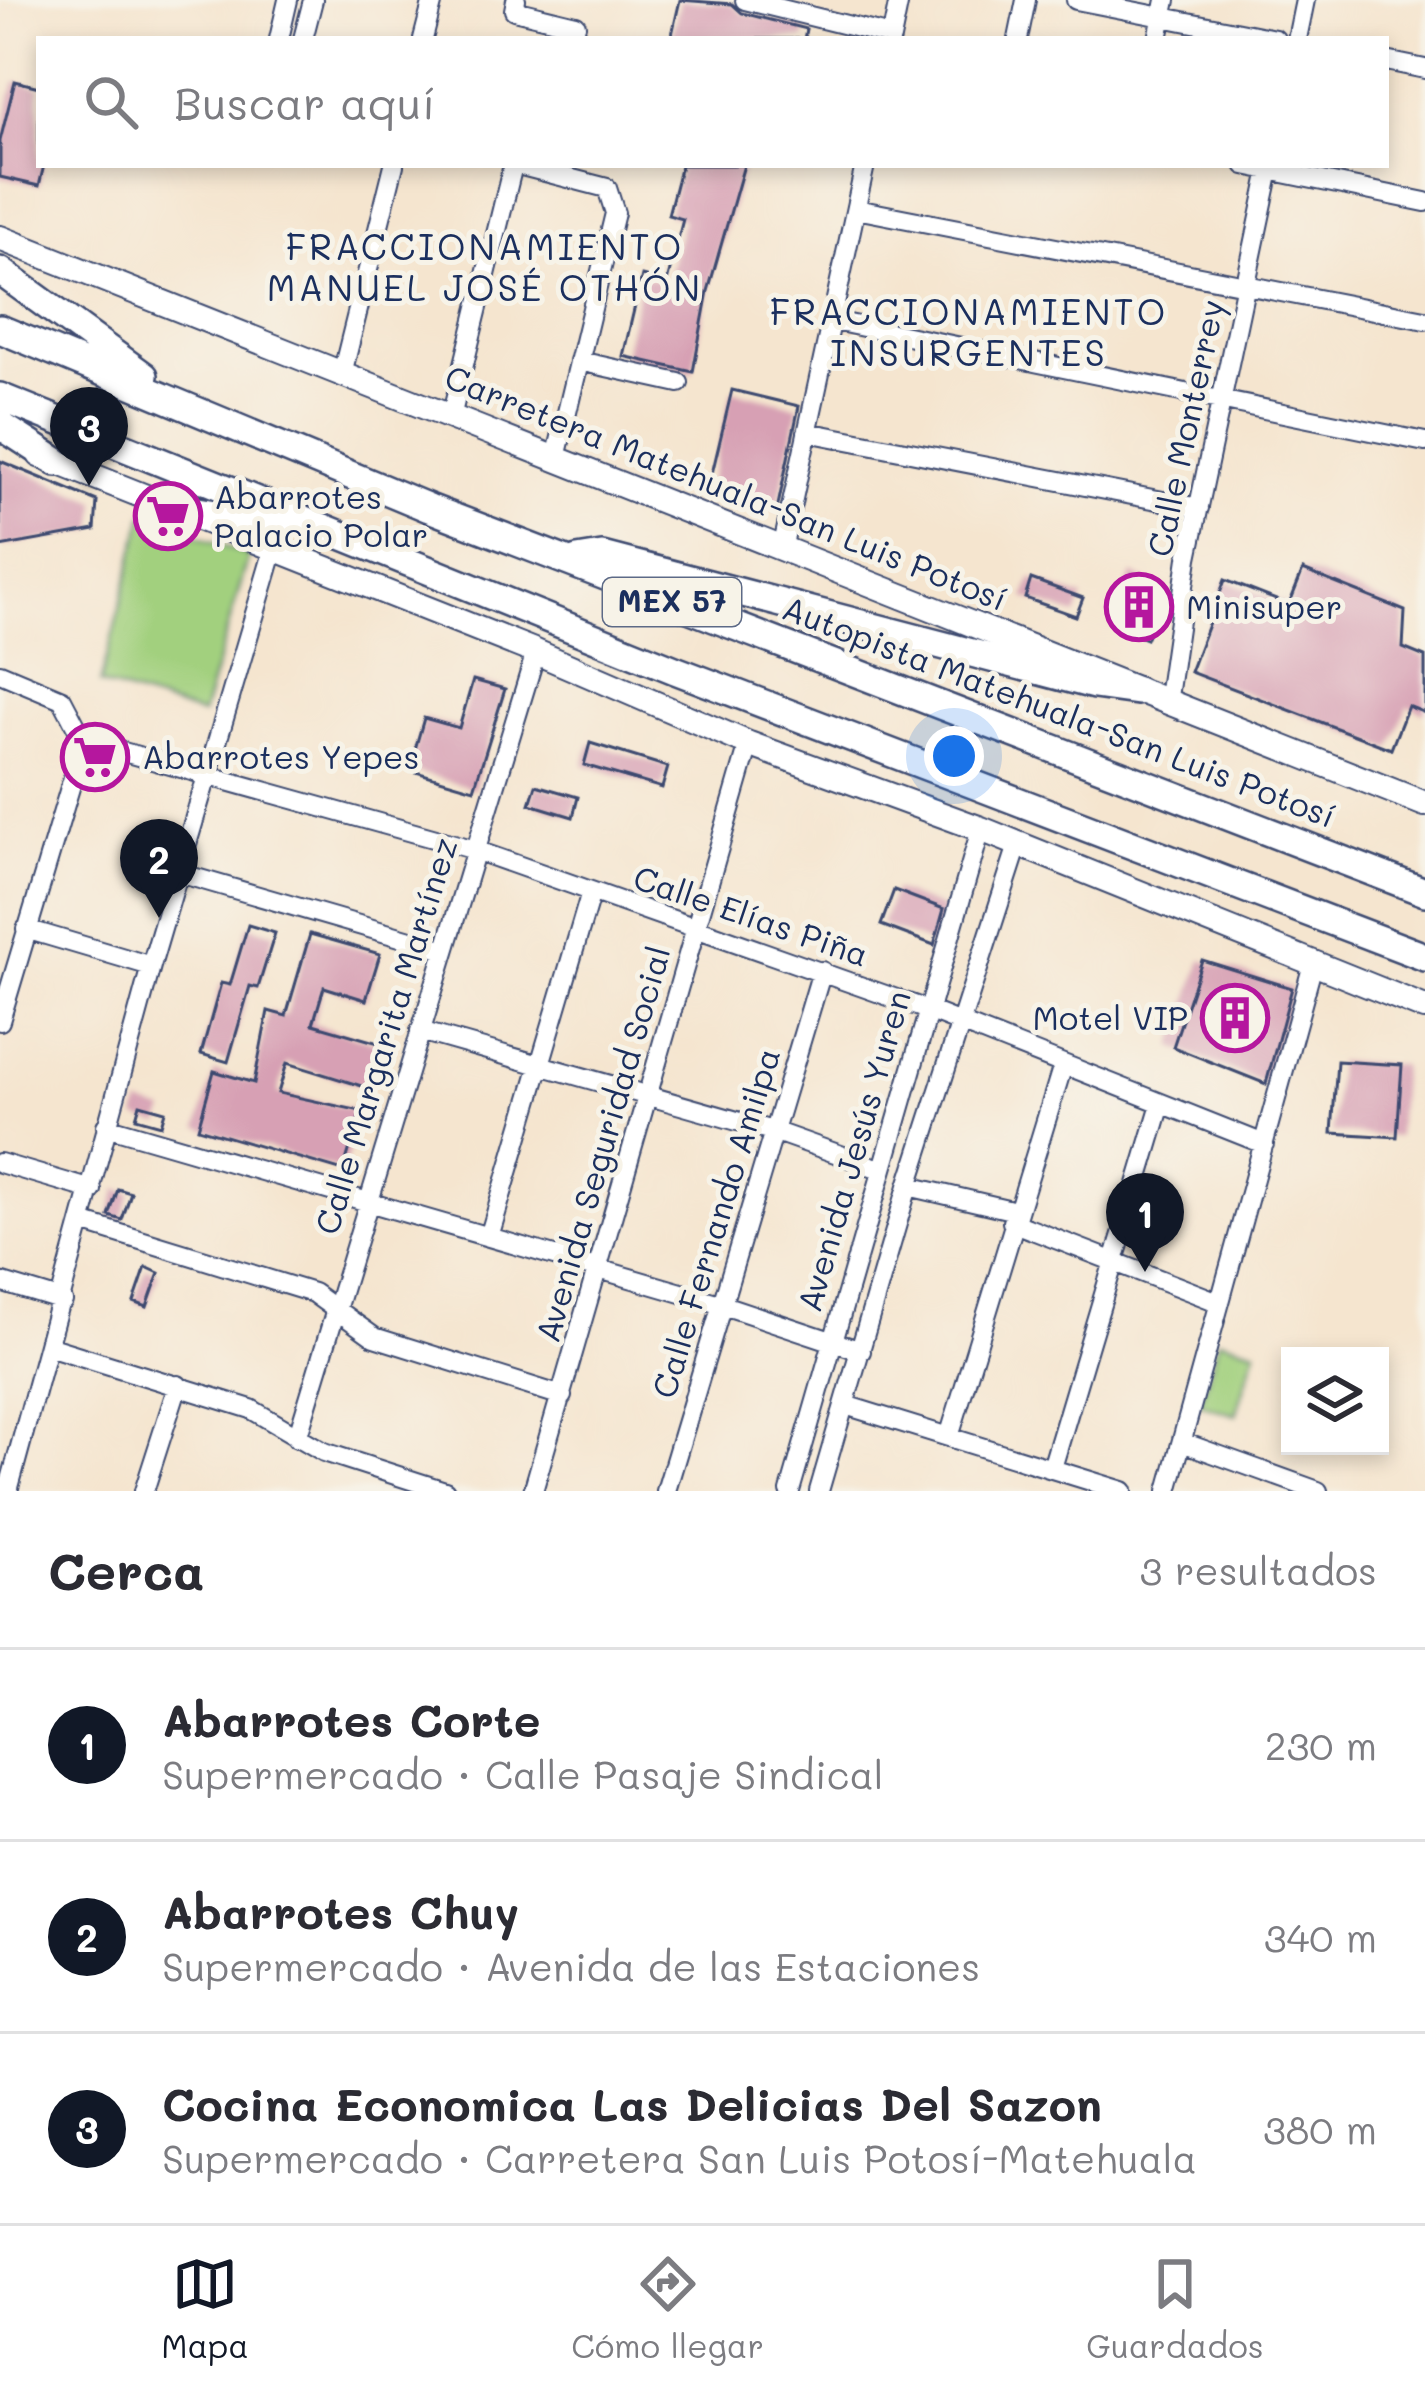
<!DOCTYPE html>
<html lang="es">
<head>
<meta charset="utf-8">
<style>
	:root { --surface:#fff; --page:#f7f7f7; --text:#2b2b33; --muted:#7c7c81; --line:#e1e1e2; --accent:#111827 }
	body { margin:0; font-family:Mali,sans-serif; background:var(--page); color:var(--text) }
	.controls { position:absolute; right:36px; bottom:36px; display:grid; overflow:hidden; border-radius:0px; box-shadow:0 6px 18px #0003 }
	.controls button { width:108px; height:108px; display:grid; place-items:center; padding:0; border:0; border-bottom:3px solid var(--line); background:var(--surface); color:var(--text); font:60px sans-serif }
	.you { position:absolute; left:954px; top:756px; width:42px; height:42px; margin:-30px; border:9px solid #fff; border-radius:50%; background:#1a73e8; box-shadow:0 0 0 18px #1a73e833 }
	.badge { display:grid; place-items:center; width:78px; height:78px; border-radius:50%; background:var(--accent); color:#fff; font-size:39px; font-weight:700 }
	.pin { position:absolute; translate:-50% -99px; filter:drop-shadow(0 3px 6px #0008) }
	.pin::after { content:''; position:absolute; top:63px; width:42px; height:36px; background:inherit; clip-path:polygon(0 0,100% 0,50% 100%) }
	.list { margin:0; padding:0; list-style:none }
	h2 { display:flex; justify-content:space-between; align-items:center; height:156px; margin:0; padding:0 48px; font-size:51px }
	h2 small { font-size:39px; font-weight:400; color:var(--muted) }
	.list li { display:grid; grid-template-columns:78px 1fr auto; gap:36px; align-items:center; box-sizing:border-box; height:192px; padding:0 48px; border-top:3px solid var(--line) }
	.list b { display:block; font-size:45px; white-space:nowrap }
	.list p { margin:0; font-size:39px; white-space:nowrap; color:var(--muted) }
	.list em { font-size:39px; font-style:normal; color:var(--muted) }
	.icon { flex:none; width:66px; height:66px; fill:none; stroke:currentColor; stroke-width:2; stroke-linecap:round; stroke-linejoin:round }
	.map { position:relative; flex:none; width:1425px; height:1491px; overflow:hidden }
	.search { position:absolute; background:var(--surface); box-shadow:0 6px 18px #0003; left:36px; right:36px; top:36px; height:132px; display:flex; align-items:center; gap:30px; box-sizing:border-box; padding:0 42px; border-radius:0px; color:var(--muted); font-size:45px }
	.sheet { height:732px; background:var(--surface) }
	nav { display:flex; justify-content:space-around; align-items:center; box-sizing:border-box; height:168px; border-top:3px solid var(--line); background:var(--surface); font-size:33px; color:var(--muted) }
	nav a { display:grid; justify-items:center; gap:6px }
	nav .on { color:var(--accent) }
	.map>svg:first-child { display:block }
</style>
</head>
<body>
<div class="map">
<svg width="1425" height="1491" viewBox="0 0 1425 1491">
	<rect width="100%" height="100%" fill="#f7f3e8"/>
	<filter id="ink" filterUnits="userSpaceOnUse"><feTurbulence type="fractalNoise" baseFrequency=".00833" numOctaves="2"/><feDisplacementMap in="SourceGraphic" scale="24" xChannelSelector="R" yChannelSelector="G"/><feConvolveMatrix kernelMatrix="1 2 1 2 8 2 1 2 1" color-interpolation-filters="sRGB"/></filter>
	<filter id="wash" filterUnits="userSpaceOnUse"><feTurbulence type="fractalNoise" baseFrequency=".004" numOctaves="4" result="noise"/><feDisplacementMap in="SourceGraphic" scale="48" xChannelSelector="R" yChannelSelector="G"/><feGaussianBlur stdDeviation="2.7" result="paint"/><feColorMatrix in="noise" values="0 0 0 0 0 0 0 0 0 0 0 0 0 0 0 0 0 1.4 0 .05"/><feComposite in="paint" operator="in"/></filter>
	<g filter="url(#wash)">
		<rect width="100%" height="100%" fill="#f5e5cf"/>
		<!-- green -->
		<path fill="#a2d07e" stroke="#5e806e" stroke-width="3" d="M144 515 249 556 202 715 100 684Z
			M1219 1339 1256 1350 1236 1415 1200 1404Z"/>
		<g id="blocks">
			<!-- building -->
			<path fill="#d7a0b4" d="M680 0 732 4 742 13 806 29 804 39H671Z
				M15 81 39 87V165H44L39 186 0 177V141Z
				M681 165H744L708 291 693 372 623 356 642 276 667 282 683 219 668 215Z
				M732 390 799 406 777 510 710 482Z
				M0 461 97 501 95 530 0 547Z
				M1303 570 1405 611 1403 648 1425 657V713L1408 706 1391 749 1190 672 1225 580 1289 605Z
				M1132 574 1167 589 1146 639 1111 625Z
				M1031 579 1083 598 1076 616 1025 598Z
				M473 680 505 689 474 789 409 770 424 718 459 728Z
				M590 743 668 767 662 788 584 765Z
				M536 785 578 797 573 817 530 804Z
				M894 890 944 909 934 945 881 925Z
				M248 925 275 933 258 988 250 986 228 1062 201 1054 221 983 230 985Z
				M310 934 380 954 366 1000 324 987 313 1024 382 1044 368 1088 287 1063 278 1093 361 1111 343 1171 198 1128 214 1071 254 1083 268 1011 286 1016Z
				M1202 960 1292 988 1266 1084 1173 1047Z
				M1337 1061 1402 1065 1397 1137 1332 1133Z
				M140 1104 165 1111 161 1125 136 1118Z
				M118 1189 131 1193 122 1220 109 1216Z
				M146 1267 159 1273 147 1307 134 1302Z"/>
		</g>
	</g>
	<g filter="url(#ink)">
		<use href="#blocks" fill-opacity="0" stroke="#3c4a6f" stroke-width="3"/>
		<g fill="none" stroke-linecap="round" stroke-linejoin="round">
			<!-- minor casing -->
			<g stroke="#3c4a6f" stroke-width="22">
				<path id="minor" d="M516 0 514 10 576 25
					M745 0 891 36
					M1076 0 1275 39
					M279 39 288 0
					M303 39 313 0
					M423 39 433 0
					M891 39 899 0
					M1018 39 1026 0
					M1158 39 1166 0
					M1297 39 1305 0
					M1386 61 1425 69
					M518 165 607 188 615 213 556 458
					M1245 165 1425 202
					M856 209 1425 320
					M834 321 1425 442
					M579 361 679 383
					M343 370 394 165
					M452 413 513 165
					M807 432 1199 508
					M783 545 865 165
					M0 673 62 699 84 741 472 849 925 1009 1264 1144
					M1167 704 1188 558 1271 165
					M179 873 445 950
					M26 929 151 966
					M0 1021 84 741
					M420 1031 776 1132 880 1169
					M106 1126 723 1305 861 1351
					M0 1163 92 1190
					M908 1186 1016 1211
					M1012 1222 1218 1302
					M85 1223 313 1293 374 1337 562 1396
					M489 1237 591 892
					M0 1282 63 1301
					M51 1347 251 1409 324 1452 445 1491
					M845 1405 1123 1491
					M949 1437 1063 1065
					M297 1438 536 652
					M1182 1442 1318 1491
					M1052 1468 1161 1104
					M8 1491 151 966 274 549
					M144 1491 178 1385
					M533 1491 749 744
					M666 1491 822 971
					M790 1491 981 829
					M819 1491 908 1186 1018 845
					M1168 1491 1313 964"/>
			</g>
			<!-- major casing -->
			<g stroke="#3c4a6f" stroke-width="28">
				<path id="major" d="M0 238C477 423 949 619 1425 804
					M40 455 536 652 749 744 981 829 1425 1008"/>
			</g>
			<!-- highway casing -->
			<g stroke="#3c4a6f" stroke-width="32">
				<path id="highway" d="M0 271 144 376
					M0 329 429 508 1425 892
					M0 397 675 670 1425 957
					M0 425 57 462
					M174 507 282 525
					M577 560 602 556 1094 685 1137 691"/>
			</g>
			<!-- minor -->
			<use href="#minor" stroke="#fff" stroke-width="18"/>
			<!-- major -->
			<use href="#major" stroke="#fff" stroke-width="24"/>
			<!-- highway -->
			<use href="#highway" stroke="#fff" stroke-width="27"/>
		</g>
	</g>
	<!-- icons -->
	<defs>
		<g id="supermarket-ring" transform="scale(3.45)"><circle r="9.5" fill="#f7f3e8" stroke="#b5179e" stroke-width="1.5"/><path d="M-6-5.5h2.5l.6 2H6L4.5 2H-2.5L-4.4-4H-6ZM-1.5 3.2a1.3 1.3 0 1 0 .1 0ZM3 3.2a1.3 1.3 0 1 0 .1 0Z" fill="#b5179e"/></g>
		<g id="building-ring" transform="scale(3.45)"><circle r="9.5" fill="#f7f3e8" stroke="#b5179e" stroke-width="1.5"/><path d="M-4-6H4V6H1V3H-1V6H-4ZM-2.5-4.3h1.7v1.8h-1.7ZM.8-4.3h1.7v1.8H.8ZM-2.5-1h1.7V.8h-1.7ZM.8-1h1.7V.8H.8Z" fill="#b5179e"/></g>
	</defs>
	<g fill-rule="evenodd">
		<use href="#supermarket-ring" x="168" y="516"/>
		<use href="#building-ring" x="1139" y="607"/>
		<use href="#supermarket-ring" x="95" y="757"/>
		<use href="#building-ring" x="1235" y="1018"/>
	</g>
	<g text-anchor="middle" stroke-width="10" stroke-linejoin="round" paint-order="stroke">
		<!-- shield labels -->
		<rect fill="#f7f3e8" stroke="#5d6a87" stroke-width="3" x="603" y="578" width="138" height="48" rx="9"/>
		<g font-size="30" font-weight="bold" fill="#1b2f5e">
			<text x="672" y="612">MEX 57</text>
		</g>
		<!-- street labels -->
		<g font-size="33" fill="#1b2f5e" stroke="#f7f3e8">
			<text transform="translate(1186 428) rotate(-78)" y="12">Calle Monterrey</text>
			<text transform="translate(726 488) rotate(22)" y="12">Carretera Matehuala-San Luis Potosí</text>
			<text transform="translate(1059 712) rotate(21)" y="12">Autopista Matehuala-San Luis Potosí</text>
			<text transform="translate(751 916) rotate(19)" y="12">Calle Elías Piña</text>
			<text transform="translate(386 1036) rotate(-73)" y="12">Calle Margarita Martínez</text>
			<text transform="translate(603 1144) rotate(-74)" y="12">Avenida Seguridad Social</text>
			<text transform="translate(854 1151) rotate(-74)" y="12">Avenida Jesús Yuren</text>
			<text transform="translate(716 1223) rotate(-73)" y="12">Calle Fernando Amilpa</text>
		</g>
		<!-- poi labels -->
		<g font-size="33" fill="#1b2f5e" stroke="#f7f3e8" text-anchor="start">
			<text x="214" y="509">Abarrotes<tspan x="214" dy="38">Palacio Polar</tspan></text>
			<text x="1186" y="619">Minisuper</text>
			<text x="142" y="769">Abarrotes Yepes</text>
			<text x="1188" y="1030" text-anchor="end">Motel VIP</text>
		</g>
		<!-- neighbourhood labels -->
		<g font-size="36" letter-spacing="3" fill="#1b2f5e" stroke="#f7f3e8">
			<text x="485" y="260">FRACCIONAMIENTO<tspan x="485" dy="41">MANUEL JOSÉ OTHÓN</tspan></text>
			<text x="969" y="325">FRACCIONAMIENTO<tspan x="969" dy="41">INSURGENTES</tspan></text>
		</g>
	</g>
</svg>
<div class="controls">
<button><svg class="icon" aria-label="layers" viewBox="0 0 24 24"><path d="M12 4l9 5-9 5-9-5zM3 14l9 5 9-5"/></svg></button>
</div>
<div class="you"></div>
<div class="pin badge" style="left:1145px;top:1272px">1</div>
<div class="pin badge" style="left:159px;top:918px">2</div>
<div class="pin badge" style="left:89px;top:486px">3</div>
<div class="search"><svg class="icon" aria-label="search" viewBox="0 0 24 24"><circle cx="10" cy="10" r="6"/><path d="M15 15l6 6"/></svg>Buscar aquí</div>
</div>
<section class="sheet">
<h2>Cerca<small>3 resultados</small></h2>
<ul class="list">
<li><span class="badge">1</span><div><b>Abarrotes Corte</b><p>Supermercado · Calle Pasaje Sindical</p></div><em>230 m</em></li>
<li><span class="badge">2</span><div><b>Abarrotes Chuy</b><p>Supermercado · Avenida de las Estaciones</p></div><em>340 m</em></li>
<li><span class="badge">3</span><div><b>Cocina Economica Las Delicias Del Sazon</b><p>Supermercado · Carretera San Luis Potosí-Matehuala</p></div><em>380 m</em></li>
</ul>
</section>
<nav>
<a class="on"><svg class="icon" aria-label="map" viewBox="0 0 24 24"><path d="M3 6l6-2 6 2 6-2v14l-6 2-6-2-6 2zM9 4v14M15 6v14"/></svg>Mapa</a>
<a><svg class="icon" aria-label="directions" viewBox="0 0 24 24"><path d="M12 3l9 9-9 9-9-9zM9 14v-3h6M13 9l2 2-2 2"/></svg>Cómo llegar</a>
<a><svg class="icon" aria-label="saved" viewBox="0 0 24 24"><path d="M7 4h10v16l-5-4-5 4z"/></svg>Guardados</a>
</nav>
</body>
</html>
